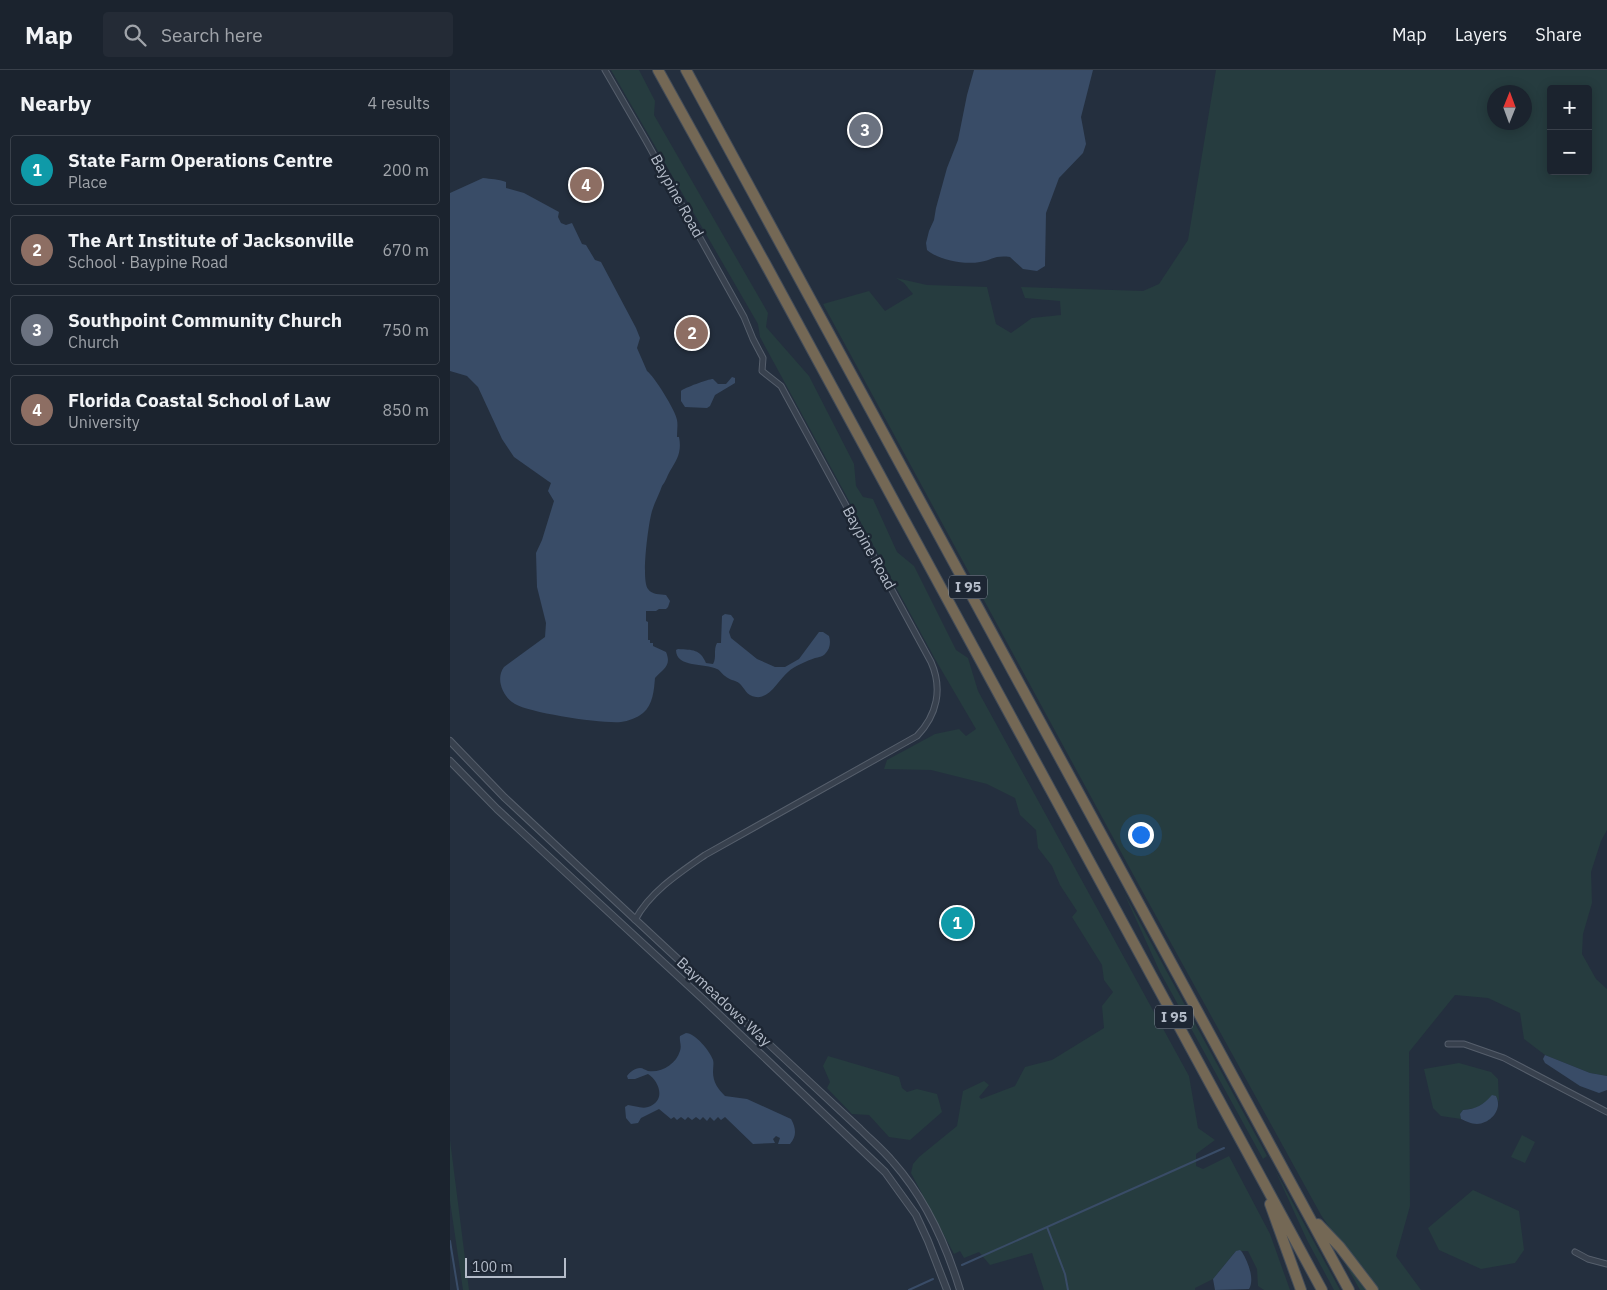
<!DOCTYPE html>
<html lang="en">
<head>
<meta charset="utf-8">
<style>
	:root { --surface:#1b232e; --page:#242b36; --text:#f1f3f6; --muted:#a0a4aa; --line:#39404a; --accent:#8ab4f8 }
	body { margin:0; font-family:"IBM Plex Sans",sans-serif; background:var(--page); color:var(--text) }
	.controls { position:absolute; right:15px; top:15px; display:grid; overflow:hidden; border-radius:5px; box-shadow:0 2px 12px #0003 }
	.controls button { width:45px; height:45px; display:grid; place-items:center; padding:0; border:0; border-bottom:1px solid var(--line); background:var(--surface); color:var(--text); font:25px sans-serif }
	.compass { position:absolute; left:1037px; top:15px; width:45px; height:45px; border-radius:50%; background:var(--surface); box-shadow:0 2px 12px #0003; rotate:1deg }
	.scale { position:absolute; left:15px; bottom:12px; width:101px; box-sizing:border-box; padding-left:5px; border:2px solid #b4bcc9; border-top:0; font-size:14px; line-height:18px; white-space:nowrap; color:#b4bcc9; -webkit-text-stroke:4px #1d2633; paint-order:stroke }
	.you { position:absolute; left:690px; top:764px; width:18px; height:18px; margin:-12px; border:4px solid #fff; border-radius:50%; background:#1a73e8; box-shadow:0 0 0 8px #1a73e833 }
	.badge { display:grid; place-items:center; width:32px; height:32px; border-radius:50%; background:var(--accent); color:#fff; font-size:16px; font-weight:700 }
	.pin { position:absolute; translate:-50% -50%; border:2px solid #fff; box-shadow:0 1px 5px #0006 }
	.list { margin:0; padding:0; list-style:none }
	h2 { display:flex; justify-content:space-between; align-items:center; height:65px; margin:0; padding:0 20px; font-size:21px }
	h2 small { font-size:16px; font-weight:400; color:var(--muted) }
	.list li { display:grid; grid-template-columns:32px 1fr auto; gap:15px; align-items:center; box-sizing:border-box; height:70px; margin:0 10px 10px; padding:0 10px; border:1px solid var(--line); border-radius:5px }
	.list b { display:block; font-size:19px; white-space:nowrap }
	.list p { margin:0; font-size:16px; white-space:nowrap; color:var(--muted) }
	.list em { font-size:16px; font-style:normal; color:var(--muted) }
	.icon { flex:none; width:28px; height:28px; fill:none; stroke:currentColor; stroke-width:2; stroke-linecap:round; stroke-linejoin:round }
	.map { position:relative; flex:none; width:1157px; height:1220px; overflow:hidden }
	header { display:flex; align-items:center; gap:30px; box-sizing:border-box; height:70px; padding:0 25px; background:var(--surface); border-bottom:1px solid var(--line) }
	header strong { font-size:24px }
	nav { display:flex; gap:28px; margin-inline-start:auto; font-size:18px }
	.search { width:350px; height:45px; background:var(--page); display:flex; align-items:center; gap:12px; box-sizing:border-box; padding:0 18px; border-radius:5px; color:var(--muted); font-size:19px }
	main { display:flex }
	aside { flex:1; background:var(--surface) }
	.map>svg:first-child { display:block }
</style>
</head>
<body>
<header>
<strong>Map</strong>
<div class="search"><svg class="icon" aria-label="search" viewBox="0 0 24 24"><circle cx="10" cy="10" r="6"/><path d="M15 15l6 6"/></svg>Search here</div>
<nav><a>Map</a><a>Layers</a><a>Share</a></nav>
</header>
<main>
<aside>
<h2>Nearby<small>4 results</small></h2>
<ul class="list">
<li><span class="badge" style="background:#0f9aa8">1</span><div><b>State Farm Operations Centre</b><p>Place</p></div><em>200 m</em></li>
<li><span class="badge" style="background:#8d6e63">2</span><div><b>The Art Institute of Jacksonville</b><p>School · Baypine Road</p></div><em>670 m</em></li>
<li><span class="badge" style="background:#6b7280">3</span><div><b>Southpoint Community Church</b><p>Church</p></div><em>750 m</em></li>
<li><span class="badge" style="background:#8d6e63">4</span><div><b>Florida Coastal School of Law</b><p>University</p></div><em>850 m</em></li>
</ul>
</aside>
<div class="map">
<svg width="1157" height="1220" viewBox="0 0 1157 1220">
	<rect width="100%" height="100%" fill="#242f3e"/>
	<!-- green -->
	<path fill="#263c3f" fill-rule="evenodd" d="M161 0H189L205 31 204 45 318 243 316 257 359 306 404 394 406 416 413 427 423 429 447 482 464 496 506 580 518 588 528 621 739 1006 748 1058 765 1070 746 1084V1096L753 1099 779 1086 820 1164 840 1220H814L808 1216 807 1199 798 1181H786L763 1209 745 1218V1220H594L582 1183 540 1195 529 1182 514 1188 510 1181 504 1184 461 1103 463 1094 469 1087 507 1056 513 1021 534 1011 539 1015 529 1027 531 1029 565 1016 575 997 602 990 654 958 652 936 663 922 654 910 652 895 622 847 627 841 610 815 602 796 588 778 586 760 570 745 565 728 537 714 481 700 434 699 437 690 485 664 509 659 516 666 526 659 485 589 310 267 308 254Z
		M766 0H1157V760L1151 771 1141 802 1142 833 1133 864 1132 884 1146 909 1157 919V1006L1140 1003 1095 985 1074 969 1070 943 1038 928 1005 925 959 982 960 1136 946 1186 971 1220H927L889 1172 871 1145 690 817 373 234 419 221 435 241 463 224 454 213 446 208 477 215 537 217 546 254 561 263 582 248 611 245 610 231 575 228 571 217 693 221 709 214 738 170ZM1101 19H1138V101H1101ZM1044 22H1074V52H1044Z
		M674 823 817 1086 813 1089 710 902Z
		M378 986 449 1007 452 1018 457 1022 467 1019 487 1024 492 1042 460 1070 439 1067 419 1045 402 1044 377 1018 380 1012 373 996Z
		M1009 993 1041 1002 1048 1009 1049 1032 1046 1026 1026 1038 1013 1040 1010 1044 1011 1049 991 1046 983 1038 974 999Z
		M1072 1065 1085 1072 1075 1093 1061 1087Z
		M0 1070 19 1220H13L0 1131Z
		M825 1100 832 1113 890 1220H884L857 1170Z
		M1023 1120 1069 1141 1074 1180 1065 1193 1031 1199 989 1180 978 1158Z
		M883 1172 919 1220H910Z"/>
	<!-- water -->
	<path fill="#394c67" d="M524 0H643L631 47 636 74 633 83 609 108 596 143 595 196 587 201 573 199 560 187C544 185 543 190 530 192 514 195 489 190 477 180L476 173 479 161 484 150 486 138 497 98 508 70 517 25Z
		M33 108C41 109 48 109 56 112V118L74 123 109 142 108 147 111 153 116 155 122 153 132 174 136 175 145 190 151 192 186 258 190 268 187 278 197 301C204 306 226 341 227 350 228 355 227 361 227 367H229C232 382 227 390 220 401 217 406 216 411 212 416 209 425 203 435 201 445 198 458 191 510 198 519 202 525 210 524 216 525L220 531 218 537 216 539H209L206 541H196V551L198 552V570H200V573H203V576L216 582C222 596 213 599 205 608 204 620 203 635 193 643 187 648 178 651 171 652 153 654 80 643 65 634 53 627 45 609 54 597L95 567 96 553 87 517 86 483 92 470 104 431 98 421 101 413 98 411 64 387 52 369 28 317 17 306 0 301V123Z
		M282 307 285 308V313L265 325 260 336 257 338 235 337 231 331V321C234 318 258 309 263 309L268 314H276Z
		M275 544 281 545 284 549 279 562 281 568 307 589 325 597H335L349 589 369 562H373L379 566C381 572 380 579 375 584 372 587 369 587 365 588 357 591 344 596 338 602 329 609 320 629 306 627 296 626 295 618 289 613 285 610 279 610 275 606 272 604 270 600 267 599 255 593 226 598 226 580L228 579C243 580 250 579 256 593L263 594C267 587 263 580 267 573H271L272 546Z
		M236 963C245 963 260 981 263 990 264 993 263 998 263 1002 263 1012 268 1019 275 1026L297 1029 341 1049C346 1058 347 1066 340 1074H328L330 1068 326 1066 323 1069 325 1073 303 1074 275 1047 271 1050 268 1047 264 1051 260 1047 257 1051 253 1047 250 1050 246 1047 242 1050 238 1047 235 1050 231 1047 227 1050 224 1047 221 1049 209 1039 191 1048 188 1053 181 1054 176 1048 175 1037 178 1035C185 1036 192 1039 198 1037 216 1031 210 1012 198 1004L185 1009H178L177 1006C180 1002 185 998 190 998 193 998 195 1000 198 1001 212 1003 226 994 230 981 232 975 229 971 230 966Z
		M1095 985 1140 1003 1157 1006V1020L1149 1023 1130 1016 1095 993 1093 989Z
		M1042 1025 1046 1026C1053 1039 1041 1053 1027 1054 1021 1054 1016 1051 1011 1049L1010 1044 1013 1040C1026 1039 1033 1035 1042 1025Z
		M790 1180 792 1182C798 1192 805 1209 799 1219L765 1220 763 1209 786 1181Z"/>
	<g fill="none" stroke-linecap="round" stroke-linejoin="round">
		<!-- stream -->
		<path stroke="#394c67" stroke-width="2" d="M597 1157 615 1204 618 1220
			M0 1171 8 1220
			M512 1195 774 1078
			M459 1220 483 1209"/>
		<!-- minor casing -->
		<g stroke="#565f6c" stroke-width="7">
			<path id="minor" d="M155 0 195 69 294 247 303 269 313 288 312 301 331 316 481 592C493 619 487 645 467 666L255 785C229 803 200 822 185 850
				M998 974H1014L1054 988 1157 1042
				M1125 1182 1138 1189 1157 1194"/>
		</g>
		<!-- tertiary casing -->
		<g stroke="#565f6c" stroke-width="8">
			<path id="tertiary" d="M0 671 54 727 410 1059C421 1070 433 1080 443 1092 475 1128 496 1174 510 1220
				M0 691 47 739 254 930 435 1102 466 1145 478 1171 497 1220"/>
		</g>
		<!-- motorway casing -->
		<g stroke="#434c59" stroke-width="12">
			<path id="motorway" d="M208 0 316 195 872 1220
				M236 0 899 1220
				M820 1134 851 1220
				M868 1154 890 1177 923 1220"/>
		</g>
		<!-- minor -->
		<use href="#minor" stroke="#38414e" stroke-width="5"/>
		<!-- tertiary -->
		<use href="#tertiary" stroke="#38414e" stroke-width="6"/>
		<!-- motorway -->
		<use href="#motorway" stroke="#746855" stroke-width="10"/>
	</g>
	<g text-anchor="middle" stroke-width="5" stroke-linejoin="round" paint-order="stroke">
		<!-- shield labels -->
		<g fill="#1d2633" stroke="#878f9c" stroke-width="1">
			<rect x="499" y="505.5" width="38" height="23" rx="4"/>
			<rect x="705" y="935.5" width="38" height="23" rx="4"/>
		</g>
		<g font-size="14" font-weight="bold" fill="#b4bcc9">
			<text x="518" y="522">I 95</text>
			<text x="724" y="952">I 95</text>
		</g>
		<!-- street labels -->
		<g font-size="15" fill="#b4bcc9" stroke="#1d2633">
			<text transform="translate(227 126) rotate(61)" y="5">Baypine Road</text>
			<text transform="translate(419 478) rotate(61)" y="5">Baypine Road</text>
			<text transform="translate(274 932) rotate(43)" y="5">Baymeadows Way</text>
		</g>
	</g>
</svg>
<div class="controls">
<button>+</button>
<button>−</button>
</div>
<svg class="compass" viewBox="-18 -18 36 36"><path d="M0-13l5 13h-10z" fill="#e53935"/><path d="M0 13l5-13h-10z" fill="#a0a4aa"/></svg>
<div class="scale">100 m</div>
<div class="you"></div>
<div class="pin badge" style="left:507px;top:853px;background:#0f9aa8">1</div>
<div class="pin badge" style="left:242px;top:263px;background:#8d6e63">2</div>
<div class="pin badge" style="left:415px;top:60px;background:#6b7280">3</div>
<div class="pin badge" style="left:136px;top:115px;background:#8d6e63">4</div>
</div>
</main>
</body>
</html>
